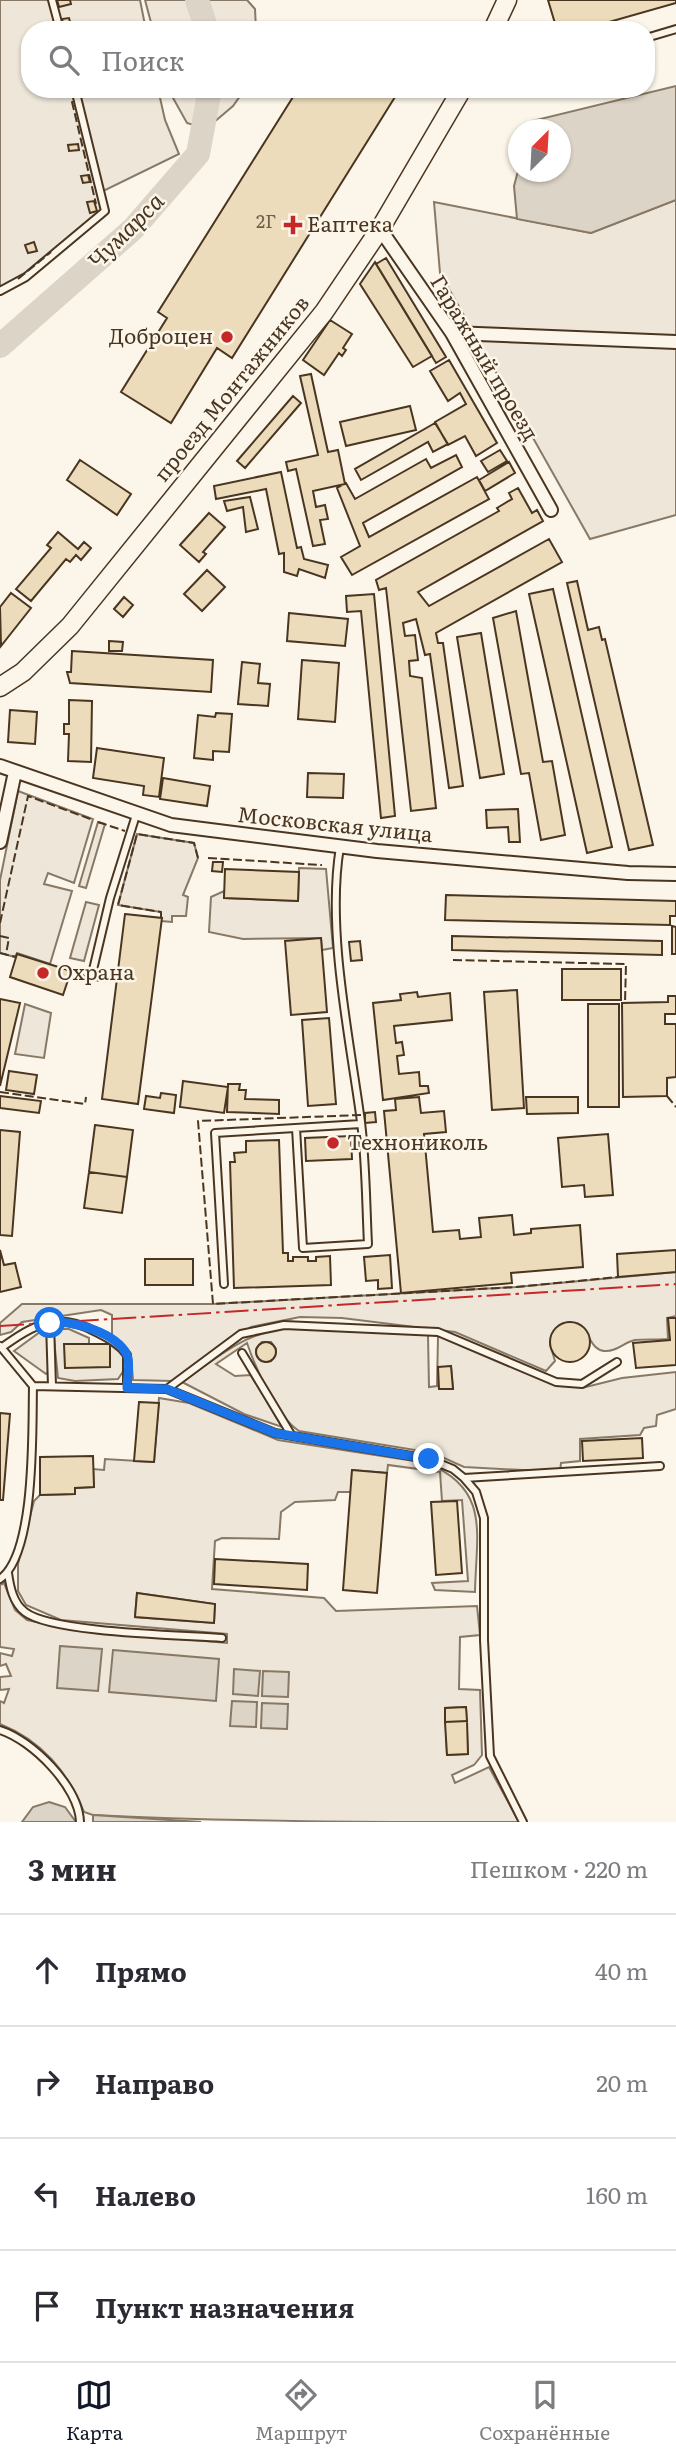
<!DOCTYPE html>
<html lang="ru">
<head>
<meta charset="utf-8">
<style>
	:root { --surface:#fff; --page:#f7f7f7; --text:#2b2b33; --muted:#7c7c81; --line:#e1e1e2; --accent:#111827 }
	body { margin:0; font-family:Literata,serif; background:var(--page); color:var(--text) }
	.compass { position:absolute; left:508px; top:119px; width:63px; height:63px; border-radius:50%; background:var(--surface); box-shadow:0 2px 5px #0004; rotate:24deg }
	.stop { position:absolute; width:21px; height:21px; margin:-16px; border:5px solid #1a73e8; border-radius:50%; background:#fff }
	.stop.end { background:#1a73e8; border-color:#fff; box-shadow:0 2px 7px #0008 }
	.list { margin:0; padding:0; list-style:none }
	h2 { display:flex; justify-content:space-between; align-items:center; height:91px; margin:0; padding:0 28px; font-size:30px }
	h2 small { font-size:23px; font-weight:400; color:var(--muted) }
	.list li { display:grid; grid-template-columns:46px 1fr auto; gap:21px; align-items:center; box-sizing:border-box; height:112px; padding:0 28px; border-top:2px solid var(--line) }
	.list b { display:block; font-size:26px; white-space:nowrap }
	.list em { font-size:23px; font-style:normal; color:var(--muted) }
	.icon { flex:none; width:38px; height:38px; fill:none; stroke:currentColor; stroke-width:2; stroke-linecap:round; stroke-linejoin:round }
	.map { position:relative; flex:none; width:676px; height:1822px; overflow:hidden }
	.search { position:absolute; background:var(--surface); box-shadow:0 2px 5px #0004; left:21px; right:21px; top:21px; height:77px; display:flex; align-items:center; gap:18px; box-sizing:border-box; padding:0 24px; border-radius:28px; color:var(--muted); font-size:26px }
	.sheet { height:539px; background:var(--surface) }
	nav { display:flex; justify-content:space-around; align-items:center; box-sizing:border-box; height:98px; border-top:2px solid var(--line); background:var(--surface); font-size:19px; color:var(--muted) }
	nav a { display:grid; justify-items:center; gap:4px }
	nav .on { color:var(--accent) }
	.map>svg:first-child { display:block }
</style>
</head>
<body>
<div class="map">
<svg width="676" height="1822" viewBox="0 0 676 1822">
	<rect width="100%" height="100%" fill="#fbf6e9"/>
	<!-- green -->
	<path fill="#ede6d9" stroke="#887966" stroke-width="2" fill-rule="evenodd" d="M0 0H140L146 30H30V89H158L165 120 179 154 103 191 106 207 18 279 0 289Z
		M145 0H247L255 9 256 30H153Z
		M168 89H245L233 106 206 129 187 123Z
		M676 200V515L590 539 440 273 434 202 591 233Z
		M18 791 93 819 74 883 48 873 44 884 72 891 50 964 17 953 15 957 0 953V880Z
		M98 822 105 824 86 888 79 886Z
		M137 834 194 843 198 858 183 895 188 897 186 916H172V922L161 921V912L118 905Z
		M299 868 326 869 333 948 322 950 321 938 243 939 209 932 211 897 224 891V898L298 901Z
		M86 902 99 905 84 961 70 958Z
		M25 1004 51 1013 44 1058 15 1054Z
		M676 1272V1316L667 1318 668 1339C657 1340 646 1339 635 1340 624 1342 617 1352 604 1351 587 1349 591 1324 568 1322L553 1332 550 1344 555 1361 546 1371 455 1332 342 1318 300 1317 251 1327 172 1381 133 1380 131 1355 112 1336V1315L101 1310 22 1322 11 1332 0 1335V1323L22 1304H213L516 1287Z
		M305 1325H346L428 1335 429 1387 437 1386 438 1337H448L582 1388 622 1378 676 1372V1409L657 1415 656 1426 644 1428 640 1435 580 1439V1461L561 1463 560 1472 464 1467 433 1453 299 1431C277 1417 255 1367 247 1343L216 1364 235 1376 251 1375 282 1427 244 1414 182 1382C227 1350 248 1330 305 1325ZM262 1342H271L276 1349 271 1361 265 1362 257 1356 256 1349ZM451 1366 453 1388 440 1389 438 1368Z
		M53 1329H69L89 1338V1344H65V1367H110V1346H115L124 1356V1370L118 1379 75 1381 58 1378Z
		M40 1332 47 1336 49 1371 46 1374 14 1351Z
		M159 1398 189 1403 278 1440 427 1463C491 1489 476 1534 475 1592L435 1590 432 1583 468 1581 462 1500 442 1501 440 1472 388 1465 387 1473 352 1470 351 1492H338L335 1500 295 1502 281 1512 279 1539 222 1538 215 1541 212 1589 324 1598 336 1611 477 1606 480 1635 460 1637 459 1689 480 1690 482 1755 474 1765 452 1775 455 1783 489 1767 519 1822C376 1822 235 1822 93 1815L84 1812C67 1771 42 1741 0 1724V1701L4 1703 9 1689 0 1690V1677L11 1676 6 1664 0 1666V1653L12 1656 14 1649 0 1647V1585L4 1583 15 1610 27 1620 76 1630 227 1643V1634L61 1620 26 1605 18 1591V1564L34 1501 40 1495 74 1494 75 1488 94 1487 93 1469 104 1470 105 1459 154 1462ZM137 1593 215 1604 214 1623 135 1617ZM466 1707 468 1754 447 1755 445 1708Z"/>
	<!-- water -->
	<path fill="#dcd4c6" stroke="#887966" stroke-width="2" d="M676 86V200L591 233 517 219 514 186 518 171 560 172V130L530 129 532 121Z
		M60 1646 102 1649 98 1691 57 1688Z
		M113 1650 219 1659 216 1701 109 1692Z
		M234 1669 260 1671 258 1696 233 1694Z
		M263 1671 289 1672 288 1697 262 1696Z
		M232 1701 257 1702 256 1727 230 1726Z
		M262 1703 288 1704 287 1729 261 1728Z
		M49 1802 65 1807 76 1822H22L33 1807Z
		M93 1815 201 1822H93Z"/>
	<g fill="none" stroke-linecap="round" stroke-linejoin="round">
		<!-- river -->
		<path stroke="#dcd4c6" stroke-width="24" d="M197 0 207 30
			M0 346 133 229 198 154 210 89"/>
	</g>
	<!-- building -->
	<path fill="#ecdcbc" stroke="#4a3520" stroke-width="2" d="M57 0H70L71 4 59 7Z
		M548 0H676V3L581 30H557Z
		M69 18 71 25 64 27 62 19Z
		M298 89H323L329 93 331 89H400L232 358 217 348 171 423 121 392 167 318 158 312Z
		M78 144 79 150 69 151 68 145Z
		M88 175 90 182 83 183 81 176Z
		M94 201 97 211 90 213 87 202Z
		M34 242 37 251 28 253 25 245Z
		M386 258 446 357 436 363 376 264Z
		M375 262 432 356 413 367 360 284Z
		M330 320 352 334 343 348 346 350 342 356 339 353 324 375 303 360Z
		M449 360 497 443 476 456 465 436 448 445 435 422 466 404 460 393 448 401 430 371Z
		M311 374 328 452 338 450 345 484 313 491 316 507 325 505 328 519 320 520 325 544 313 546 296 469 288 471 286 462 318 455 300 376Z
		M293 396 301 403 245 468 237 461Z
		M410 406 416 430 346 446 340 422Z
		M435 423 448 444 433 452 428 442 361 480 355 469Z
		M500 450 507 461 488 472 481 461Z
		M456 455 462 467 363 523 369 537 477 477 489 499 352 575 341 557 360 546 337 488 346 483 355 499 426 459 431 468Z
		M80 460 131 494 117 515 67 480Z
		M509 462 515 473 485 491 479 480Z
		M281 472 297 548 301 547 304 559 328 565 325 578 299 569 297 576 284 572V553L279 554 266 489 216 499 214 486Z
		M518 488 532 513 537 510 543 521 418 592 429 606 549 539 562 562 436 633 438 643H443L463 786 449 788 430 654 425 655 416 619 403 623 405 636 415 635 418 660 409 661 410 676 422 678 436 808 411 811 386 588 379 590 376 580 499 511 497 508 512 499 509 493Z
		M250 497 258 529 246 532 243 507 227 511 224 501Z
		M209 513 225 527 203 552 206 554 199 562 180 545Z
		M58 532 78 549 84 542 91 548 81 560 76 555 70 562 66 559 31 601 16 589 51 548 47 545Z
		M207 570 225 587 202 611 184 594Z
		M577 581 588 630 599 627 602 640 605 639 653 845 629 850 567 583Z
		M553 589 612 847 587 853 529 594Z
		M11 593 31 608 1 646 0 607Z
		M374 594 395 816 381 818 361 611 347 612 346 596Z
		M124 597 133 605 123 617 114 609Z
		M516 611 543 762 552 761 565 835 541 840 529 773 521 774 493 618Z
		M289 613 348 619 345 646 287 641Z
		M481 633 504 774 480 778 457 637Z
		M109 641 123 642 122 651H109Z
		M72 651 213 660 211 692 70 683 67 672H71Z
		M302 660 339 663 335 722 298 719Z
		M242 662 260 664 258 683 270 684 268 706 238 704Z
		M69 700 92 701 91 762 68 761 69 734H64V724H69Z
		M10 710 37 712 35 744 8 742Z
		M216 713 232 714 229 752 213 751V760L194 758 198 715 215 717Z
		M97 748 164 758 159 797 143 795 144 786 93 778Z
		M308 773 344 774 343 798 307 797Z
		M163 778 210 786 207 806 160 799Z
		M518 809 520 842H509L508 827 487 828 486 810Z
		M213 862H223L222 872 212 871Z
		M225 869 299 872 298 901 224 898Z
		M446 895 676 901V916H670V925L445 920Z
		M125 914 162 918 138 1104 102 1099Z
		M672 926 676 927V954H672Z
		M452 936 662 941V955L452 950Z
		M321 938 327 1012 291 1015 285 941Z
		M360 941 362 960 351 961 349 942Z
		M17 954 71 971 63 995 10 977Z
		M562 969H621V1000H562Z
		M517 990 524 1108 492 1110 484 992Z
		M417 992 418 997 450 993 452 1020 394 1026 396 1043 402 1042 404 1055 397 1056 399 1074 419 1072 420 1086H428L429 1093 383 1100 373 1003 401 1000 400 994Z
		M668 996H676V1014H665V1024H676V1077L667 1078V1096L623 1097 622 1003 668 1002Z
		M0 999 20 1003 0 1086Z
		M588 1004H619V1107H588Z
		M329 1018 336 1104 308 1106 302 1020Z
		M9 1071 37 1075 34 1094 6 1090Z
		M183 1081 228 1087 224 1113 180 1107Z
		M228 1084H240L239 1090H246L245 1099 279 1100V1114L227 1112Z
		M161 1093 176 1095 174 1113 144 1109 146 1096 160 1098Z
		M0 1096 41 1101 39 1113 0 1108Z
		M419 1097 421 1113 444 1111 446 1132 424 1134 433 1232 459 1230 460 1239 481 1237 479 1218 512 1215 514 1235 531 1233V1229L580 1225 583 1267 511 1273 512 1283 401 1293 384 1111 396 1110 395 1099Z
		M526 1097H578V1113L527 1114Z
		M375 1112 376 1122 365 1123V1113Z
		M95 1125 133 1130 127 1177 89 1172Z
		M0 1130 20 1132 12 1236 0 1235Z
		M608 1134 613 1195 585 1197 584 1185 562 1187 558 1138Z
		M351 1136 352 1159 306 1161 305 1138Z
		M279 1140 283 1253H288V1261H293V1257H308V1261H316V1257L330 1256 331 1285 234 1288 230 1162H235L234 1153 246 1152V1141Z
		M89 1172 127 1177 122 1213 84 1208Z
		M0 1250 4 1265 15 1263 21 1287 0 1292Z
		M676 1250V1272L618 1277 617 1254Z
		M390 1255 392 1288 378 1289V1280L366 1281 364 1257Z
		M145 1259H193V1285H145Z
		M668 1318H676V1365L636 1368 633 1343 670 1340Z
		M550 1342a20 20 0 1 1 40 0a20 20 0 1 1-40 0Z
		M256 1352a10 10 0 1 1 20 0a10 10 0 1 1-20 0Z
		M64 1344H110V1367L65 1368Z
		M451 1366 453 1389H439L438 1367Z
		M139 1402 159 1403 154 1462 134 1461Z
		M0 1413 10 1414 3 1500H0Z
		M642 1438 643 1458 583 1461 582 1441Z
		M93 1456 94 1487 75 1488V1494L40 1495V1457Z
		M352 1470 387 1473 377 1593 343 1590Z
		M457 1501 462 1573 436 1575 431 1502Z
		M215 1559 308 1564 307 1590 214 1584Z
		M137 1593 215 1604 214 1623 135 1617Z
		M466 1707 467 1721 445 1722V1708Z
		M467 1721 468 1754 447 1755 445 1722Z"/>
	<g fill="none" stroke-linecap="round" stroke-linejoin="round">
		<!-- service casing -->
		<g stroke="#4a3520" stroke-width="10">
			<path id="service" d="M52 0 60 30
				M646 38 676 29
				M0 291 26 277 105 211 75 89
				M92 974 110 898 136 815
				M296 1128 303 1248 368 1244C366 1204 366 1162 361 1122 350 1039 326 930 340 847
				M224 1284 215 1133 361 1124
				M50 1323 52 1386
				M0 1346 33 1386 167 1389 275 1433 429 1459 453 1469 464 1478 476 1492 484 1518V1640L490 1756 523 1822
				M1 1348C35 1324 57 1311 96 1332 108 1338 119 1344 127 1355V1388
				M242 1353 292 1436
				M167 1389 241 1334 284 1325 438 1332 556 1382 582 1384 617 1362
				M464 1478 660 1466
				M8 1573C10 1587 13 1603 25 1612 52 1633 182 1635 222 1638
				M0 1579C36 1554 32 1428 33 1386
				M0 1730C32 1740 79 1787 80 1822"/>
		</g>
		<!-- minor casing -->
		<g stroke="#4a3520" stroke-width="16">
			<path id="minor" d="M380 229 452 333 551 510
				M452 333 676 342
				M0 766 171 825 377 851 628 873 676 874
				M0 842 15 772"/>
		</g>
		<!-- secondary casing -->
		<g stroke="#4a3520" stroke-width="21">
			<path id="secondary" d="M493 30 507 0
				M0 687 23 672 70 626 324 312 380 229 462 89"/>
		</g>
		<!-- service -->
		<use href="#service" stroke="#fbf6e9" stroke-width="6"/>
		<!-- minor -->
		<use href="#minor" stroke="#fbf6e9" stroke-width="12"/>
		<!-- secondary -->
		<use href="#secondary" stroke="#fbf6e9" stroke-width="18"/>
		<!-- fence -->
		<path stroke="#4a3520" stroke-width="2" stroke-dasharray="9 3.5" stroke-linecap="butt" d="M69 89 96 204
			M18 279 51 252
			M98 822 125 831
			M208 858 322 865
			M161 918V912L118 905 137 834 194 843 198 858
			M0 923 28 796 93 820
			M0 936 9 938 6 954
			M0 953 16 957
			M453 960 626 964 625 1003
			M71 971 99 981
			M0 1092 85 1104 86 1097
			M667 1096 676 1107
			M361 1115 198 1121 213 1304 516 1287 618 1277"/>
		<!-- power -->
		<path stroke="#c62828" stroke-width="2" stroke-dasharray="24 5 3.5 5" stroke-linecap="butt" d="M0 1326 676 1284"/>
	</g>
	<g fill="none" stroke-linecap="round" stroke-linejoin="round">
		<!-- route -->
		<path stroke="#1a73e8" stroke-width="9" d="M50 1323C71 1319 117 1333 127 1355 131 1364 127 1378 127 1388L167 1389 275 1433 429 1459"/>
	</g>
	<!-- markers -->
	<g fill="#c62828" stroke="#fbf6e9" stroke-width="2.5">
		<path d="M289.5 214.5h7v7h7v7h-7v7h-7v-7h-7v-7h7z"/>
		<circle cx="227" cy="337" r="7"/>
		<circle cx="43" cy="973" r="7"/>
		<circle cx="333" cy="1143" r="7"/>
	</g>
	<g text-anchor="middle" stroke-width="5" stroke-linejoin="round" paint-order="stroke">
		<!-- number labels -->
		<g font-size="18" fill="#725f47">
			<text x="266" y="228">2Г</text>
		</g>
		<!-- poi labels -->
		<g font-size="21" fill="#4a3520" stroke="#fbf6e9" text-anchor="start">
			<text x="307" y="232">Еаптека</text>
			<text x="213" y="344" text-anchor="end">Доброцен</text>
			<text x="57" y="980">Охрана</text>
			<text x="347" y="1150">Технониколь</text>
		</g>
		<!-- street labels -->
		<g font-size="21" fill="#4a3520" stroke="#fbf6e9">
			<text transform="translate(484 358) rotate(59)" y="7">Гаражный проезд</text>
			<text transform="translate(232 389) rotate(-51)" y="7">проезд Монтажников</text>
			<text transform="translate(335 825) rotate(6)" y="7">Московская улица</text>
		</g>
		<!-- water labels -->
		<g font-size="23" font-style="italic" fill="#4a3520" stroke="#fbf6e9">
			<text transform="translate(126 231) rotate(-45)" y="8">Чумарса</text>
		</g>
	</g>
</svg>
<svg class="compass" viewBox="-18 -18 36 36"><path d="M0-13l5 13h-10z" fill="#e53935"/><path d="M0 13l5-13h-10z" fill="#7c7c81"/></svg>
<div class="stop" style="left:50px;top:1323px"></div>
<div class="stop end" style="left:429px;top:1459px"></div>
<div class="search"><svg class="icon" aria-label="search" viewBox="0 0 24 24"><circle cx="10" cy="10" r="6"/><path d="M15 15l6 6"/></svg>Поиск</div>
</div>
<section class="sheet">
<h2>3 мин<small>Пешком · 220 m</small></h2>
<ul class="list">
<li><svg class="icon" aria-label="ahead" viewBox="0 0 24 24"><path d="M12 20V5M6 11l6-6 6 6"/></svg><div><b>Прямо</b></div><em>40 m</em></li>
<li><svg class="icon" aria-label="right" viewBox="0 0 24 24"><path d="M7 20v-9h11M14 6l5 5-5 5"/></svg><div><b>Направо</b></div><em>20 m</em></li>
<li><svg class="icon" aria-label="left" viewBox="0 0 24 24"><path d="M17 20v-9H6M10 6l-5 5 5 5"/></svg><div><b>Налево</b></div><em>160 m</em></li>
<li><svg class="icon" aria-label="arrive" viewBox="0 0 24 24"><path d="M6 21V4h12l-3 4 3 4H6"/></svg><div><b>Пункт назначения</b></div></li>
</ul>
</section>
<nav>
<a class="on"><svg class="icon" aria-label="map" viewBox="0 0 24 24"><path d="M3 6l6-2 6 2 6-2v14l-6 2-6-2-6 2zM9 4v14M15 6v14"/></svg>Карта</a>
<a><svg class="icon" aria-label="directions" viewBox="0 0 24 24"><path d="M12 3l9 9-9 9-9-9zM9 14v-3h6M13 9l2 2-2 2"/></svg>Маршрут</a>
<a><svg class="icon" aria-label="saved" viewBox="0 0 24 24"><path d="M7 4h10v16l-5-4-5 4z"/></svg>Сохранённые</a>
</nav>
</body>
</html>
